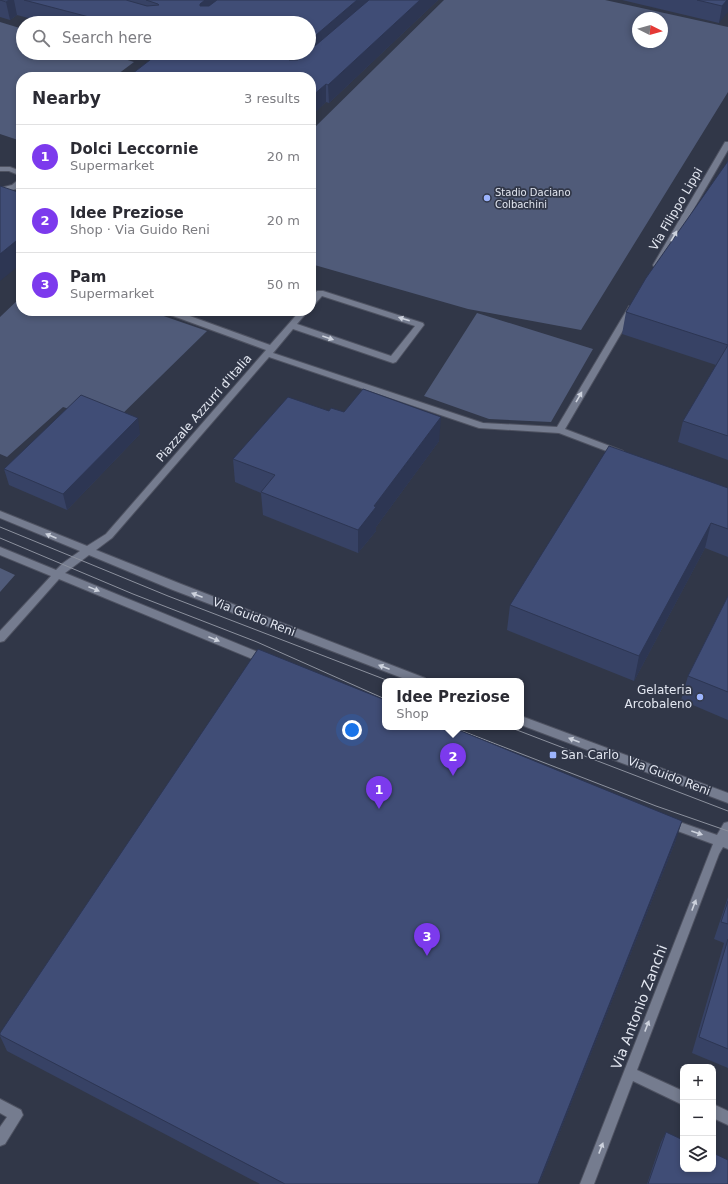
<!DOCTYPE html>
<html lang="en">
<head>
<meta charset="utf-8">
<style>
	:root { --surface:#fff; --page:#f2f2f3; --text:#2b2b33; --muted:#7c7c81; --line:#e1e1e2; --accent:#7c3aed }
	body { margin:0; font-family:"DejaVu Sans",sans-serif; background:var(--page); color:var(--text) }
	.controls { position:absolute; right:12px; bottom:12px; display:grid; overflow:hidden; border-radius:8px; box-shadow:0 2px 6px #0003 }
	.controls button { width:36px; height:36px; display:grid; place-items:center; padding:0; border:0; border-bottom:1px solid var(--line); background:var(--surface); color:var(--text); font:20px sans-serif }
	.compass { position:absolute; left:632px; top:12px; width:36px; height:36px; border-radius:50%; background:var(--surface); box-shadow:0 2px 6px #0003; rotate:95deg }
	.you { position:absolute; left:352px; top:730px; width:14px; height:14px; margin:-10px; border:3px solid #fff; border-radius:50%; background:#1a73e8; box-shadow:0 0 0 6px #1a73e833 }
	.badge { display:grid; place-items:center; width:26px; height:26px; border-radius:50%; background:var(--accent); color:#fff; font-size:13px; font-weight:700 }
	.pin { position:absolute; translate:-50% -33px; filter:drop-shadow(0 1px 2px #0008) }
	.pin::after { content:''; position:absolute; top:21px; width:14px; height:12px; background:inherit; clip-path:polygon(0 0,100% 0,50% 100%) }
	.popup { position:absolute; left:382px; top:678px; width:142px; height:52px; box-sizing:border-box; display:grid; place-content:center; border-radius:8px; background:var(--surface); filter:drop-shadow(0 1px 3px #0005); font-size:13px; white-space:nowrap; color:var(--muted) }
	.popup b { font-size:15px; color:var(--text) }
	.popup::after { content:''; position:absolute; left:50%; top:100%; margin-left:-8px; border:8px solid transparent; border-top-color:var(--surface) }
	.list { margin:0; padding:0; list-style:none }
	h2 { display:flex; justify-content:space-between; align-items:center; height:52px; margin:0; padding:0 16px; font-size:17px }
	h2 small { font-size:13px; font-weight:400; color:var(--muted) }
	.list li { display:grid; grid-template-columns:26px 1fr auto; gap:12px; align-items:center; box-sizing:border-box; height:64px; padding:0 16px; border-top:1px solid var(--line) }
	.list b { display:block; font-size:15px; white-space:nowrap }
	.list p { margin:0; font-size:13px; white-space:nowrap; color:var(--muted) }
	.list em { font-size:13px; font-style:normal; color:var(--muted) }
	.icon { flex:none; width:22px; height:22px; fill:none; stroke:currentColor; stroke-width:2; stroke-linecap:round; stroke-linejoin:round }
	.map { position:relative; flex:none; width:728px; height:1184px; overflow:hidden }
	.search { position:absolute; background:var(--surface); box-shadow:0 2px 6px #0003; left:16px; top:16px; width:300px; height:44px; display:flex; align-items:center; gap:10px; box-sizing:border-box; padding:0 14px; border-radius:22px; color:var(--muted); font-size:15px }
	.panel { position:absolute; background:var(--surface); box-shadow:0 2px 6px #0003; left:16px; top:72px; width:300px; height:244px; border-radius:16px }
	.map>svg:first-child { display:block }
</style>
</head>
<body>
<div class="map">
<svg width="728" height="1184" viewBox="0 0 728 1184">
	<rect width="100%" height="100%" fill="#313748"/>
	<!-- green -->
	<path fill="#505b79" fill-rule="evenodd" d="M444 0H605L728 27V92L581 330 468 309 311 264V131ZM638 18H662V42H638Z
		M0 22 23 29V53H105L134 62 114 77H21V141L0 134Z
		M21 297V311H149L207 331 113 423 63 407 7 457 0 454V317Z
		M477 313 593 349 551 422 489 419 424 396Z
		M0 568 15 575 0 592Z"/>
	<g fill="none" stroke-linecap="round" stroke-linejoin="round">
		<!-- minor casing -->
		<g stroke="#4e5261" stroke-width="2">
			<path id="minor" d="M725 142H728V150L661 265 657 267H654L653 265Z
				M0 167H10L21 171V176L9 171H0Z
				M18 180H21V185L17 189 0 192V188L12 185Z
				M317 291H323L423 323 424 325 396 362 393 363 293 329 273 353 483 423 557 427 628 308 629 306H635L636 308 565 429 623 451 625 453 620 456 617 455 559 433 479 428 269 357 112 538 96 550 181 584 425 678 426 681H410L173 590 89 555 65 573 270 657 271 660 270 663 266 664 262 663 59 579 4 641 0 642V631L51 576 0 555V547L56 570 63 563 80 551 0 518V511L87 546 106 534 266 350 165 313 164 311H176L270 345 300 311H308L297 324 391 356 415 326 322 296 314 305 311 306V298Z
				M521 716 728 793V803L521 725Z
				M668 818 717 835 724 823 728 822V849L723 847 719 854 637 1070 683 1091V1105L633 1081 594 1184H580L713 844 664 826 662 823 664 820Z
				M0 1099 21 1110 23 1115 5 1144 0 1146V1127L7 1117 0 1113Z
				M713 1104 728 1111V1125L713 1118Z"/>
		</g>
		<!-- minor -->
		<use href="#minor" fill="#757c8f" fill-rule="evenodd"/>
		<!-- tram -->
		<path stroke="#8c919e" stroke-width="1" d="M0 527 168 596 389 681
			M0 538 133 594 257 642 385 699
			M452 727 656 806 728 831
			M509 727 728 811"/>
	</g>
	<!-- wall -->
	<path fill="#374265" d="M0 0H438L329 103 326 102 311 116V77L154 57 142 53H309V23H47L17 15 10 20 0 17Z
		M622 0H728L719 23Z
		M728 161V460L678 442 683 421 716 365 622 334 626 312Z
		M209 311H221L218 314Z
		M329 411 439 441 376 527V531L358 553 263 515 261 493 235 482 233 459Z
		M140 434 67 510 9 485 4 469Z
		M728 488V557L705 548 634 681 507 630 510 605Z
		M728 596V720L681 700 688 676Z
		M676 840 539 1184H260L7 1051 0 1036V1033Z
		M728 897V1068L692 1053 724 943 714 939Z
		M666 1132 728 1184H647L661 1142Z"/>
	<!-- shaded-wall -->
	<path fill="#2d3653" d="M9 0H14L17 15 10 20 6 2Z
		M205 0H229L202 22 200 4Z
		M357 0H378L290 76 289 58 295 53H309V41Z
		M420 0H438L329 103 328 85Z
		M727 0H728V12L719 23 722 6Z
		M326 84V102L311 116V97Z
		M21 237V264L0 281V254Z
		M218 311H221L218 314Z
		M441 417 439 441 376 527V531L358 553V530L374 506Z
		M138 418 140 434 67 510 63 494Z
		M711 523 705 548 634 681 639 656Z
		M682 821 676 840 539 1184H538Z"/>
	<!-- building -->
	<path fill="#404d76" stroke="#2d3653" d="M0 0H9L6 2Z
		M24 0H126L147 6 159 5 158 4 146 0H205L200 4V6H209L217 0H357L309 41V23H112Z
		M369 0H420L328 85 326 84 311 97V77H128L159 53H295L289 58V60H298L306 53H309V51Z
		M697 0H727L722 6Z
		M728 161V436L683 421 728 345 626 312 646 278Z
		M0 186 21 193V237L0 254Z
		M363 389 441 417 374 506 376 507 358 530 261 492 275 475 233 459 288 397 329 411 331 408 344 412Z
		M81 395 138 418 63 494 4 469Z
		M609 446 728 488V529L711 523 639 656 510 605Z
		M728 596V692L688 676Z
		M258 649 385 700V727H451L682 821 538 1184H285L0 1035V1033Z
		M728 901V924L721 922Z
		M728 939V1049L699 1037Z
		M666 1132 683 1140V1169H713V1153L728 1160V1184H648Z"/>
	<!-- one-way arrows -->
	<defs><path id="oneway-solid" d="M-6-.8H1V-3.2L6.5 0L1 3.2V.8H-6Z"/></defs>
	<g fill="#cdd2dd">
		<use href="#oneway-solid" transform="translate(674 236) rotate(-60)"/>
		<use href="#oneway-solid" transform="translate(404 319) rotate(-162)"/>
		<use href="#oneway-solid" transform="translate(328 338) rotate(19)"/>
		<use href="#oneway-solid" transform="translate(579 397) rotate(-60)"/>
		<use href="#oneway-solid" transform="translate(51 536) rotate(-157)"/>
		<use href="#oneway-solid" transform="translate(94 589) rotate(22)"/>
		<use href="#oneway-solid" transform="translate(197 595) rotate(-159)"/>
		<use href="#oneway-solid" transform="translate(214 639) rotate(22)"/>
		<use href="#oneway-solid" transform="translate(384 667) rotate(-159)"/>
		<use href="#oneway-solid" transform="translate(574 740) rotate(-159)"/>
		<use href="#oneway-solid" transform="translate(697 833) rotate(19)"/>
		<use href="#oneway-solid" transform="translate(694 905) rotate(-69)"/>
		<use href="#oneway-solid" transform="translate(647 1026) rotate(-69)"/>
		<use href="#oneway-solid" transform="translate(601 1148) rotate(-69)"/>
	</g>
	<!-- markers -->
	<g fill="#9cb4fd" stroke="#313748" stroke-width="1.5">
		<circle cx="487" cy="198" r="4"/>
		<circle cx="700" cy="697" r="4"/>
		<rect x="549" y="751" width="8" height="8" rx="2"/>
	</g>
	<g text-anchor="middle" stroke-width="3.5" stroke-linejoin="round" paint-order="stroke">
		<!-- far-poi labels -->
		<g font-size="10" fill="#e3e7f1" stroke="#313748" text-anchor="start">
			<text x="495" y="196">Stadio Daciano<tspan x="495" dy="12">Colbachini</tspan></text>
		</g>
		<!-- street labels -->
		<g font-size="12" fill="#e3e7f1" stroke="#313748">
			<text transform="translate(676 209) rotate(-60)" y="4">Via Filippo Lippi</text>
			<text transform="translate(204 408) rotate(-49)" y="4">Piazzale Azzurri d'Italia</text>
			<text transform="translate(254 617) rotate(21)" y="4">Via Guido Reni</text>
			<text transform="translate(669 776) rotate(21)" y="4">Via Guido Reni</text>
		</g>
		<!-- poi labels -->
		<g font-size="12" fill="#e3e7f1" stroke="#313748" text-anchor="end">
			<text x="692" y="694">Gelateria<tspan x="692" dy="14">Arcobaleno</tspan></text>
			<text x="561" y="759" text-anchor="start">San Carlo</text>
		</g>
		<!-- near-street labels -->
		<g font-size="14" fill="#e3e7f1" stroke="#313748">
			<text transform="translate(639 1007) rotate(-69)" y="5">Via Antonio Zanchi</text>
		</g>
	</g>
</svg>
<div class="controls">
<button>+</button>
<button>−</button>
<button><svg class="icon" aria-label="layers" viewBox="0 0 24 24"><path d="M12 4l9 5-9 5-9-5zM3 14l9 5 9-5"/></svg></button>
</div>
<svg class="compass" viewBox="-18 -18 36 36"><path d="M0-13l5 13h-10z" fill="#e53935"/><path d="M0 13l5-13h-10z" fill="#7c7c81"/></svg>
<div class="you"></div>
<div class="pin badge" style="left:379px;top:809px">1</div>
<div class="pin badge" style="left:453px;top:776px">2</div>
<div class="popup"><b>Idee Preziose</b>Shop</div>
<div class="pin badge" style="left:427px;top:956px">3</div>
<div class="search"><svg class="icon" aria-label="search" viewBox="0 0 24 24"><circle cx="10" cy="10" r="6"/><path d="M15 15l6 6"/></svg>Search here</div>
<section class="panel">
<h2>Nearby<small>3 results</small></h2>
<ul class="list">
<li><span class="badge">1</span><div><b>Dolci Leccornie</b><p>Supermarket</p></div><em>20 m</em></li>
<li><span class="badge">2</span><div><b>Idee Preziose</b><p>Shop · Via Guido Reni</p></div><em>20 m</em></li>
<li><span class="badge">3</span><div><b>Pam</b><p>Supermarket</p></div><em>50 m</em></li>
</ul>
</section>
</div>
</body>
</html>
